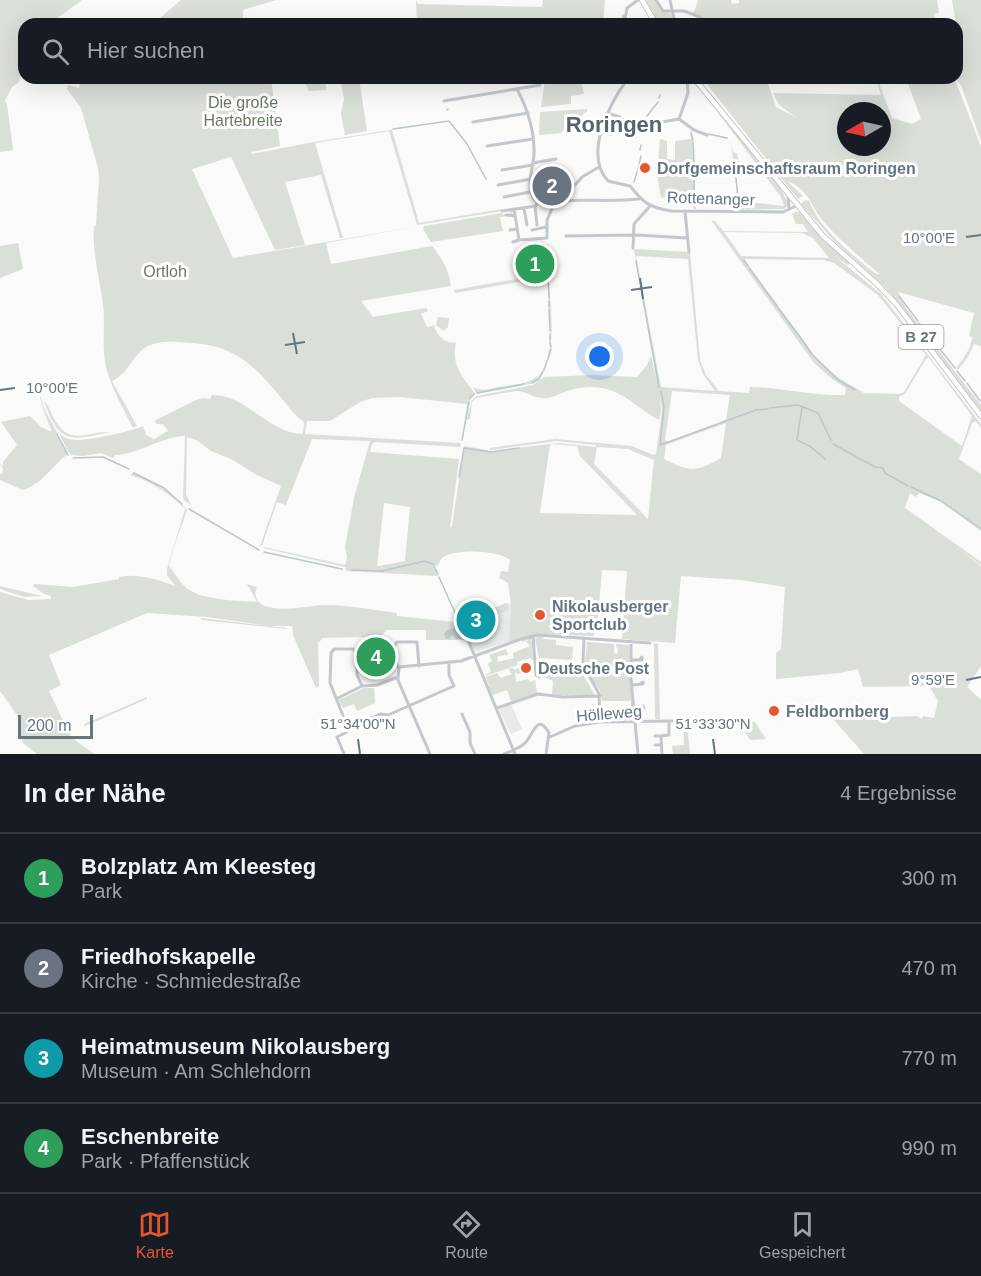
<!DOCTYPE html>
<html lang="de">
<head>
<meta charset="utf-8">
<style>
	:root { --surface:#171b24; --page:#242831; --text:#f1f3f6; --muted:#9ea1a6; --line:#363941; --accent:#e4572e }
	body { margin:0; font-family:Helvetica,sans-serif; background:var(--page); color:var(--text) }
	.compass { position:absolute; left:837px; top:102px; width:54px; height:54px; border-radius:50%; background:var(--surface); box-shadow:0 6px 24px #0002; rotate:261deg }
	.scale { position:absolute; left:18px; bottom:15px; width:75px; box-sizing:border-box; padding-left:6px; border:3px solid #657683; border-top:0; font-size:16px; line-height:21px; white-space:nowrap; color:#657683; -webkit-text-stroke:4px #fff; paint-order:stroke }
	.you { position:absolute; left:600px; top:357px; width:21px; height:21px; margin:-15px; border:4px solid #fff; border-radius:50%; background:#1a73e8; box-shadow:0 0 0 9px #1a73e833 }
	.badge { display:grid; place-items:center; width:39px; height:39px; border-radius:50%; background:var(--accent); color:#fff; font-size:20px; font-weight:700 }
	.pin { position:absolute; translate:-50% -50%; border:3px solid #fff; box-shadow:0 2px 6px #0006 }
	.list { margin:0; padding:0; list-style:none }
	h2 { display:flex; justify-content:space-between; align-items:center; height:78px; margin:0; padding:0 24px; font-size:26px }
	h2 small { font-size:20px; font-weight:400; color:var(--muted) }
	.list li { display:grid; grid-template-columns:39px 1fr auto; gap:18px; align-items:center; box-sizing:border-box; height:90px; padding:0 24px; border-top:2px solid var(--line) }
	.list b { display:block; font-size:22px; white-space:nowrap }
	.list p { margin:0; font-size:20px; white-space:nowrap; color:var(--muted) }
	.list em { font-size:20px; font-style:normal; color:var(--muted) }
	.icon { flex:none; width:33px; height:33px; fill:none; stroke:currentColor; stroke-width:2; stroke-linecap:round; stroke-linejoin:round }
	.map { position:relative; flex:none; width:981px; height:754px; overflow:hidden }
	.search { position:absolute; background:var(--surface); box-shadow:0 6px 24px #0002; left:18px; right:18px; top:18px; height:66px; display:flex; align-items:center; gap:15px; box-sizing:border-box; padding:0 21px; border-radius:18px; color:var(--muted); font-size:22px }
	.sheet { height:438px; background:var(--surface) }
	nav { display:flex; justify-content:space-around; align-items:center; box-sizing:border-box; height:84px; border-top:2px solid var(--line); background:var(--surface); font-size:16px; color:var(--muted) }
	nav a { display:grid; justify-items:center; gap:3px }
	nav .on { color:var(--accent) }
	.map>svg:first-child { display:block }
</style>
</head>
<body>
<div class="map">
<svg width="981" height="754" viewBox="0 0 981 754">
	<rect width="100%" height="100%" fill="#fafaf8"/>
	<!-- built -->
	<path fill="#e8e9e9" d="M506 603 511 604 509 642 475 652 460 620Z
		M511 704 522 729 511 734 499 710Z"/>
	<!-- green -->
	<path fill="#dadfd7" fill-rule="evenodd" d="M0 0H82L49 24H24V70L18 83 12 87 5 101 7 104 13 150 0 152Z
		M181 0H276L243 10V24H153Z
		M416 0 418 4 542 7 543 0H605L603 24H417Z
		M646 0H655L661 11 671 14 674 24H659Z
		M698 0H731L732 4 739 3V0H937L939 13 934 14 936 24H709L692 13 695 10Z
		M952 0H981V141L961 85 954 78H957V67L962 64Z
		M81 78H271L280 146 251 152 252 154 314 142 446 121 392 130 419 223 502 209V211L417 225 389 131 315 143 343 238H340L321 175 285 182 305 245 275 250 231 157 192 169 233 258 419 226 326 243 331 264 432 246C442 259 449 269 451 286L361 301 373 317 426 308 428 311 421 314 427 327 436 325 438 317 449 318 448 327 444 331 436 325 434 327C438 336 446 345 456 342 451 366 462 376 475 394L469 401 462 442 467 404 400 397 372 398 360 402 330 421H307L305 434 460 443 461 447 375 442 372 444 370 452 459 459 450 528 452 526 464 446 492 451 558 443 596 447V445L556 441 490 450V448L555 439 632 446 653 455 656 454 662 411 660 395 661 411 659 420C629 403 615 380 574 389 565 391 557 396 548 398 536 400 527 391 516 391L476 398 472 402 470 420 467 419 472 400 477 396 533 385 544 377 592 375 637 377 647 365 651 355 658 386 634 249 690 252 700 360 706 375 719 391 749 393 750 387C782 387 813 396 845 395L846 388 832 379 814 363 711 220 715 221 723 231 808 232 803 224H796L792 214 795 213 792 212H799L821 238 849 263 848 265 836 257 881 294 981 424V428L976 421 972 423 959 459 981 474V531L942 502 919 493 916 497 910 493 905 508 981 562V565L957 548 981 566V666L967 687 981 700V754H864L833 719 917 716 922 719 923 716 934 718 938 701 929 686 863 687 858 669 840 673 776 679V653L781 649 785 587 741 580 681 576 675 643 622 639 627 571 602 570 597 628 593 636 540 634 509 642 511 604 508 583 499 578 501 571 508 572 510 560C500 550 453 548 442 558 440 560 439 564 437 566L433 565 438 576 346 571 345 567 263 548 264 547 345 565 347 557 345 547 354 498 370 441 312 439 286 505 277 502 262 546H260L281 486 257 475 231 459 211 451 196 440 187 437 186 494 191 505 184 500 183 497 185 436C160 437 140 454 115 455L113 458 101 453 83 456 71 455 67 450 59 433C63 437 69 440 76 440 90 440 130 432 143 426L146 435 154 439 168 431 163 424H157L154 421 196 400 203 398 210 399 212 395C246 394 269 434 303 434L304 422C293 414 287 405 279 395 252 363 233 345 190 343 176 342 161 340 148 346 131 355 130 373 112 381L137 426 133 428C121 403 105 379 104 351 103 336 105 320 103 305 100 279 92 254 94 227L96 225 99 178 98 168 81 108 67 89 68 85 79 88ZM724 232 802 233 813 238 829 258 741 256ZM636 256 688 259 698 360 703 374 715 391 661 387ZM744 259 824 260 834 263 878 295 926 355 904 392 900 394 864 393 840 379 817 359ZM929 358 972 416 962 446 899 401V397L905 394 926 359ZM672 391 730 395 726 420 668 442 665 440ZM726 423 721 458C695 473 690 472 664 459L666 445ZM550 444 577 446 580 456 637 515 540 513ZM597 447 628 449 654 460 648 519 594 464ZM384 503 410 507 405 561 379 566H377Z
		M292 78H325L326 90 309 91 306 85Z
		M340 78H359L367 131 345 135 341 114 344 99Z
		M543 78H592L581 80 584 94 571 96V104L541 107 545 80Z
		M702 78H766L776 107 797 118 779 105 773 93 881 95 876 79 830 78H877L892 118 912 124 921 119 906 78H948L956 82 981 147V346L974 344 968 357 958 370 956 368C964 358 971 349 972 337L969 336 974 313 898 292 906 308 981 405V411L902 307 884 286 835 242 801 204 805 200 809 201C820 229 853 256 876 274H880C860 258 841 241 824 222 810 206 810 190 787 181L803 196 798 199ZM846 111H882V147H846Z
		M717 107 781 189 787 201V206L784 209 739 210 731 143 727 139 706 133C722 137 731 134 733 153H737L740 170 735 171 739 201 784 206 781 197 716 110Z
		M587 109V112L584 113 582 116 570 117 567 126 569 129H564L561 133 539 135 540 112Z
		M690 130 692 132C695 158 694 183 696 209H694L691 193 669 194V196L661 198 657 173 660 139 667 141V159L675 160V141L691 139Z
		M534 172 558 173V188L534 185Z
		M511 211H513L512 215 500 217 503 231 431 242 423 229 424 226 502 213 503 215 511 213Z
		M18 243 23 269 0 278V246Z
		M546 250C547 278 565 372 530 384L477 394 473 387C483 393 494 387 505 386 517 385 532 383 540 374 557 354 548 302 547 277L455 293 454 290 522 278 524 276V254Z
		M36 381 44 408 68 454C54 464 40 486 23 490L0 480V473L2 475 3 469 0 463 3 466V462L17 445 1 422 30 416 41 427 52 432 43 409Z
		M44 401C50 407 51 415 56 422 71 446 88 431 110 432 70 441 59 444 44 401Z
		M134 472 169 492 187 510 174 547 169 566C176 575 182 586 191 591 207 600 239 601 257 602L247 584 257 587C253 594 257 603 265 606 285 613 311 604 331 605 353 606 375 610 397 613V616L455 622 461 626 465 640H426V630H387L381 636V668L374 670 370 668V644L363 637 323 638 318 643 319 686 316 688 293 635 292 626H269L207 617 147 613 49 655 61 685 49 691 71 737 94 754H37L23 743 17 715 0 691V592L29 600 51 599V596L44 594 33 586 34 584 73 587 119 579V577C139 573 157 580 175 586L167 575V569L185 509C169 493 152 482 130 475Z
		M0 586 42 596 24 597 0 589Z
		M507 603 509 610 485 619 484 614H481V613Z
		M201 618 287 628V629L202 620Z
		M537 637H544L543 639 556 640V645L573 647 572 660 539 658 535 639Z
		M530 638 532 639 530 640 532 642 533 660 530 658 517 662 518 665 485 676 491 671 488 664 492 661 489 655 506 649 508 655 498 656 497 662 514 658 513 653 530 646 528 643 526 642 528 640 522 642V640Z
		M587 642 614 644V653L617 654 618 648 616 647V644L629 645 633 720H631V701H602L600 691 591 676 592 674 588 664 585 663Z
		M654 643 658 644 660 719H655Z
		M574 664H581L585 673 583 675 595 695H552L553 681 543 677 544 673 538 670 537 666 573 667Z
		M522 667 523 673 518 674 515 672 516 682 528 679 530 682 535 680 537 693 511 702 507 690 492 695 486 677 497 673 501 678 512 674 508 669 513 668 515 670Z
		M364 688H374L375 703 357 711 354 704 343 708 339 701 340 697 341 699Z
		M147 697V699L85 726 84 724Z
		M749 720 755 722 766 739 750 740 738 721Z
		M683 722H687L690 754H673L672 746 684 745Z"/>
	<!-- water -->
	<path fill="#bbc7cb" d="M457 627 463 634 461 639H456L452 635 449 639H446L444 634 447 630Z"/>
	<g fill="none" stroke-linecap="round" stroke-linejoin="round">
		<!-- stream -->
		<path stroke="#bbc7cb" stroke-width="1.5" d="M622 23 623 15
			M659 98 660 95
			M447 110 448 109
			M647 116 658 102
			M393 129 449 121 467 144 486 179
			M691 133 693 140
			M708 134 727 138
			M693 142C695 164 693 185 695 207
			M640 150 641 145
			M638 170 641 156
			M735 171 736 176
			M736 178 739 208
			M634 182 637 172
			M547 250V255
			M744 260 748 266
			M547 261 548 272
			M636 261 659 387
			M749 268 777 306
			M548 277 549 298
			M899 296 918 321
			M549 301V307
			M778 308 797 333
			M549 309 550 331
			M919 323 955 368
			M550 334V340
			M798 334 811 353
			M550 342 551 347
			M812 354 837 379 855 390
			M548 359 551 349
			M544 370 547 361
			M957 371 965 381
			M532 383 539 379 543 372
			M967 383 980 401
			M661 391 664 407 660 445 756 410 768 409
			M477 393 524 384
			M470 398 474 394
			M802 407 797 440 811 447 825 459
			M770 408 798 405 818 413 831 440
			M57 434 68 455
			M462 440 469 402
			M833 444 875 467 883 468 885 473 908 486
			M73 458 103 457 129 469
			M134 473 164 488 182 504
			M459 477 464 448 491 452 519 448
			M911 487 941 501 981 529
			M189 509 259 550
			M264 552 342 569
			M351 570 382 571 425 561 433 564 438 574
			M439 577 456 615"/>
		<!-- major casing -->
		<g stroke="#b5babe" stroke-width="6">
			<path id="major" d="M642 0 656 24
				M694 78 823 236 877 284 897 305 981 416"/>
		</g>
		<!-- minor -->
		<path stroke="#c3c8cc" stroke-width="3" d="M656 0 663 11H684L700 17 708 24
			M670 0 675 24
			M624 24 627 8 638 0
			M628 78C610 103 583 154 608 181L630 186C644 203 648 207 671 211L783 212 798 205
			M517 89C528 110 535 131 534 155 533 167 525 190 535 200 537 202 539 203 543 204 549 204 555 201 561 201 587 199 613 202 639 199
			M444 101 540 85
			M679 119 694 130 707 135
			M622 120 662 122 679 119 688 93 687 78
			M473 122 528 113
			M602 133 612 134 621 130 620 117 607 113
			M487 146 533 139
			M533 163 556 159
			M502 170 533 165
			M498 185 531 179
			M788 194 789 209
			M504 197 530 192
			M561 201 582 177 599 167
			M535 206 537 225
			M524 208 527 225
			M514 209 519 240 547 238V220L555 202
			M502 211 536 206 537 202
			M685 211 689 252
			M506 215 515 216
			M510 230 517 229
			M532 230 546 227
			M566 236 637 235 687 238
			M513 242 519 240
			M633 248 634 224 651 205
			M533 636 536 675 539 677
			M584 638 583 664 599 694 600 721
			M468 640 515 754
			M631 641V672
			M631 660H642V657L639 660
			M398 667C394 661 395 653 394 646L397 642H417L419 666
			M631 679 638 754
			M632 685 643 684V682L640 684
			M338 698 362 686 377 685 398 677
			M497 708 538 694 563 697 600 696
			M634 708H644L643 706 640 708
			M462 714 470 732V743L475 754
			M348 728 380 714 388 715 454 686 449 675V662
			M655 736H661
			M550 737 575 726 600 722 672 721
			M655 745H661
			M344 754 337 737 347 732 348 728 330 683 331 653 334 649H353L357 653V675L362 686
			M430 754 398 680 399 667 461 661 521 639 538 635 650 643
			M504 754C511 751 521 748 526 742 533 735 537 712 549 733L546 754
			M662 754 661 736 669 735V721"/>
		<!-- major -->
		<use href="#major" stroke="#fff" stroke-width="4.5"/>
	</g>
	<!-- ticks -->
	<path fill="none" stroke="#657683" stroke-width="2" d="M966 237 981 235M640 278 643 299M631 290 652 287M293 333 297 354M285 345 305 342M0 390 15 388M966 680 981 677M358 739 360 754M713 739 715 754"/>
	<!-- markers -->
	<g fill="#e4572e" stroke="#fff" stroke-width="2">
		<circle cx="645" cy="168" r="6"/>
		<circle cx="540" cy="615" r="6"/>
		<circle cx="526" cy="668" r="6"/>
		<circle cx="774" cy="711" r="6"/>
	</g>
	<g text-anchor="middle" stroke-width="6" stroke-linejoin="round" paint-order="stroke">
		<!-- shield labels -->
		<rect fill="#fff" stroke="#939fa8" stroke-width="1.5" x="898.5" y="325" width="45" height="24" rx="4.5"/>
		<g font-size="15" font-weight="bold" fill="#657683">
			<text x="921" y="342">B 27</text>
		</g>
		<!-- park labels -->
		<g font-size="16" fill="#687a64" stroke="#fff">
			<text x="243" y="108">Die große<tspan x="243" dy="18">Hartebreite</tspan></text>
			<text x="165" y="277">Ortloh</text>
		</g>
		<!-- poi labels -->
		<g font-size="16" font-weight="bold" fill="#657683" stroke="#fff" text-anchor="start">
			<text x="657" y="174">Dorfgemeinschaftsraum Roringen</text>
			<text x="552" y="612">Nikolausberger<tspan x="552" dy="18">Sportclub</tspan></text>
			<text x="538" y="674">Deutsche Post</text>
			<text x="786" y="717">Feldbornberg</text>
		</g>
		<!-- street labels -->
		<g font-size="16" fill="#657683" stroke="#fff">
			<text transform="translate(711 198) rotate(2)" y="6">Rottenanger</text>
			<text transform="translate(609 713) rotate(-5)" y="6">Hölleweg</text>
		</g>
		<!-- district labels -->
		<g font-size="22" font-weight="bold" fill="#57646e" stroke="#fff">
			<text x="614" y="132">Roringen</text>
		</g>
	</g>
	<g font-size="15" text-anchor="middle" fill="#657683" stroke="#fff" stroke-width="6" stroke-linejoin="round" paint-order="stroke">
		<text x="929" y="243">10°00'E</text>
		<text x="52" y="393">10°00'E</text>
		<text x="933" y="685">9°59'E</text>
		<text x="358" y="729">51°34'00"N</text>
		<text x="713" y="729">51°33'30"N</text>
	</g>
</svg>
<svg class="compass" viewBox="-18 -18 36 36"><path d="M0-13l5 13h-10z" fill="#e53935"/><path d="M0 13l5-13h-10z" fill="#9ea1a6"/></svg>
<div class="scale">200 m</div>
<div class="you"></div>
<div class="pin badge" style="left:535px;top:264px;background:#2e9e5b">1</div>
<div class="pin badge" style="left:552px;top:186px;background:#6b7280">2</div>
<div class="pin badge" style="left:476px;top:620px;background:#0f9aa8">3</div>
<div class="pin badge" style="left:376px;top:657px;background:#2e9e5b">4</div>
<div class="search"><svg class="icon" aria-label="search" viewBox="0 0 24 24"><circle cx="10" cy="10" r="6"/><path d="M15 15l6 6"/></svg>Hier suchen</div>
</div>
<section class="sheet">
<h2>In der Nähe<small>4 Ergebnisse</small></h2>
<ul class="list">
<li><span class="badge" style="background:#2e9e5b">1</span><div><b>Bolzplatz Am Kleesteg</b><p>Park</p></div><em>300 m</em></li>
<li><span class="badge" style="background:#6b7280">2</span><div><b>Friedhofskapelle</b><p>Kirche · Schmiedestraße</p></div><em>470 m</em></li>
<li><span class="badge" style="background:#0f9aa8">3</span><div><b>Heimatmuseum Nikolausberg</b><p>Museum · Am Schlehdorn</p></div><em>770 m</em></li>
<li><span class="badge" style="background:#2e9e5b">4</span><div><b>Eschenbreite</b><p>Park · Pfaffenstück</p></div><em>990 m</em></li>
</ul>
</section>
<nav>
<a class="on"><svg class="icon" aria-label="map" viewBox="0 0 24 24"><path d="M3 6l6-2 6 2 6-2v14l-6 2-6-2-6 2zM9 4v14M15 6v14"/></svg>Karte</a>
<a><svg class="icon" aria-label="directions" viewBox="0 0 24 24"><path d="M12 3l9 9-9 9-9-9zM9 14v-3h6M13 9l2 2-2 2"/></svg>Route</a>
<a><svg class="icon" aria-label="saved" viewBox="0 0 24 24"><path d="M7 4h10v16l-5-4-5 4z"/></svg>Gespeichert</a>
</nav>
</body>
</html>
